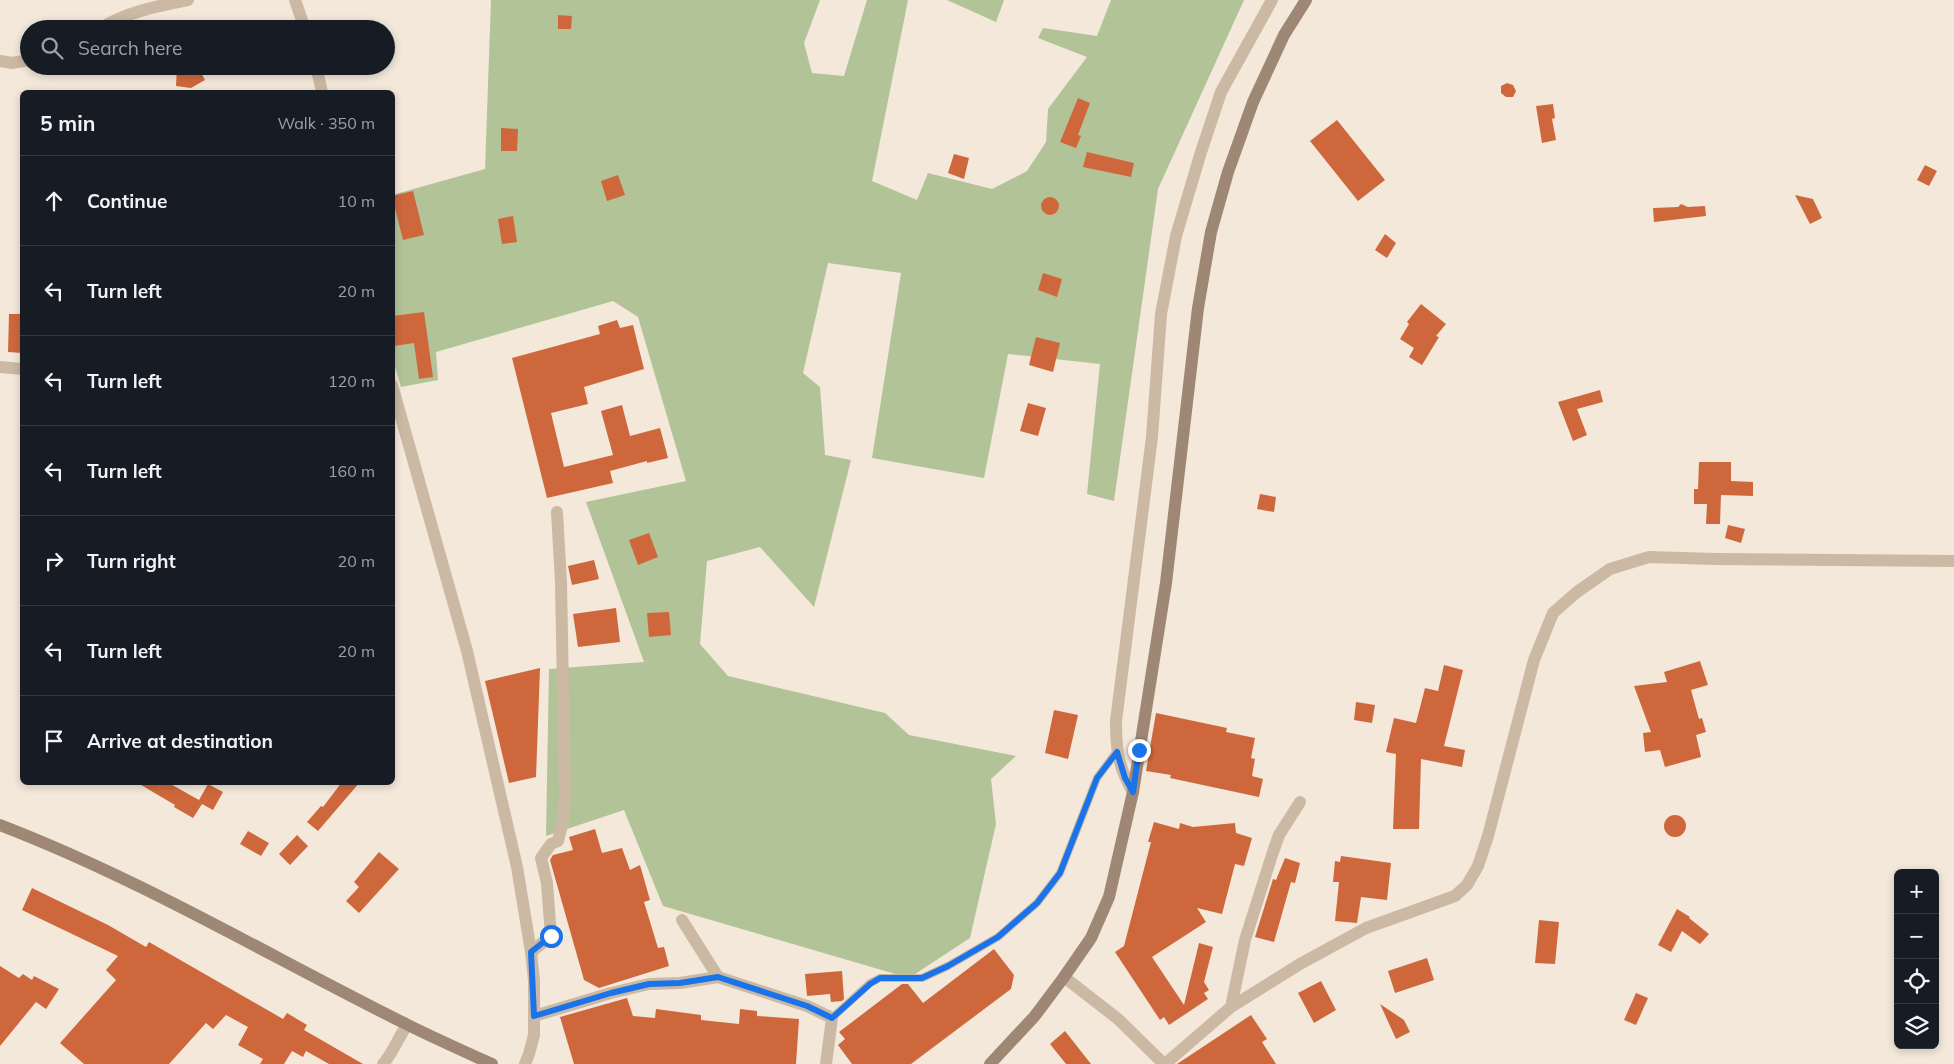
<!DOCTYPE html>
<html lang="en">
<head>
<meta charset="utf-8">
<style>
	:root { --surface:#171b24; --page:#20242c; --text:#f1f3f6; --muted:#9ea1a6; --line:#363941 }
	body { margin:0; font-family:Mulish,sans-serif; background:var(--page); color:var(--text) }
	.controls { position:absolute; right:15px; bottom:15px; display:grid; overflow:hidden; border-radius:8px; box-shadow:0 2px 8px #0003 }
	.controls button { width:45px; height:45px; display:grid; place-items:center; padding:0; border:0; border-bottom:1px solid var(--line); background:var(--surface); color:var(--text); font:25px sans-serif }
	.stop { position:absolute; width:15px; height:15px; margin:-11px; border:4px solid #1a73e8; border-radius:50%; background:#fff }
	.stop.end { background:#1a73e8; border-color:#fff; box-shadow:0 1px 5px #0008 }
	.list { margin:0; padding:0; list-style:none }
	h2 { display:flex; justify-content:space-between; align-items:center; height:65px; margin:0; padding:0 20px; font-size:21px }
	h2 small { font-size:16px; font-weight:400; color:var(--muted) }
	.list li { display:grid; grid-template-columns:32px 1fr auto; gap:15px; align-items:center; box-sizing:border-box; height:90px; padding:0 20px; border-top:1px solid var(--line) }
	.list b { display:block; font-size:19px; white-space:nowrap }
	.list em { font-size:16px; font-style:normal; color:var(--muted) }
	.icon { flex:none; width:28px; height:28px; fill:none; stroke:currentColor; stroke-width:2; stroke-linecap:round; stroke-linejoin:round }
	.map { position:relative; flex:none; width:1954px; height:1064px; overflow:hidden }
	.search { position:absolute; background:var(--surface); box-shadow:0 2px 8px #0003; left:20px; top:20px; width:375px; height:55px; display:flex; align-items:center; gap:12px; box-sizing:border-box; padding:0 18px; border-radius:28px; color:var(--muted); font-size:19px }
	.panel { position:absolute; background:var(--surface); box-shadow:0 2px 8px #0003; left:20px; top:90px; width:375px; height:695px; border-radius:8px }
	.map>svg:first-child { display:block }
</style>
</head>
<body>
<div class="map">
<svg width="1954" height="1064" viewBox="0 0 1954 1064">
	<rect width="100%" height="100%" fill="#f3e8d9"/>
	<!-- green -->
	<path fill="#b2c398" d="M491 0H820L804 43 812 73 844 76 867 0H908L872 181 917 200 928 173 992 189 1027 171 1046 142 1048 109 1087 57 1038 38 1043 28 1097 36 1111 0H1244L1158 189 1114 501 1087 494 1100 364 1008 354 984 478 872 458 901 273 828 263 803 373 820 387 825 455 851 460 814 607 760 547 707 561 700 644 728 676 885 713 909 735 1016 756 991 779 996 824 970 938 909 978 663 906 624 810 546 836 549 669 644 662 586 502 686 481 638 317 613 301 436 352 438 380 401 387 392 356V195L485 169Z
		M947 0H1004L996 22Z"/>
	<!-- building -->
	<path fill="#ce683c" d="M558 15 572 16 571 29H558Z
		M177 66 198 67 205 80 191 88 176 86Z
		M1507 83 1513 85 1516 91 1513 97H1506L1501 93V86Z
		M1078 98 1090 103 1078 135 1081 136 1076 148 1060 142Z
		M1553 104 1555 118 1552 119 1556 140 1542 143 1536 106Z
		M1337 120 1385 180 1358 201 1310 141Z
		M501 128 518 129 517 151H501Z
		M1087 152 1134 163 1131 177 1083 167Z
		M954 154 969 158 964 179 948 173Z
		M1925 165 1937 171 1929 186 1917 180Z
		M618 175 625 195 607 201 601 181Z
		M413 191 424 235 403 240 392 196Z
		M1795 195 1813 199 1822 218 1810 224Z
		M1041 206a9 9 0 1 1 18 0a9 9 0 1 1-18 0Z
		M1681 204 1688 207 1705 206 1706 216 1654 222 1653 208 1678 207Z
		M513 216 517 242 502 244 498 219Z
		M1385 234 1396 243 1387 258 1375 250Z
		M1043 273 1062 279 1057 297 1038 290Z
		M1421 304 1446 324 1436 336 1439 337 1422 365 1409 357 1414 348 1400 339 1409 324 1407 322Z
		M424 312 433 377 419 379 414 343 394 346 392 316Z
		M9 314H22V353L8 352Z
		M617 320 620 328 633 325 644 369 584 387 588 404 551 413 564 467 613 455 601 411 622 405 630 436 660 428 668 458 647 463V461L610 471 613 483 547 498 512 358 600 334 598 326Z
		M1036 337 1060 343 1053 372 1029 365Z
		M1600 390 1603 402 1577 409 1587 435 1573 441 1558 402Z
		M1028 403 1046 408 1038 436 1020 431Z
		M1699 462H1731V481L1753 482V496L1721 495 1720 524H1706L1707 504H1694V489H1698Z
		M1260 494 1276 497 1274 512 1257 509Z
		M1728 525 1745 529 1741 543 1725 538Z
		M649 533 658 557 638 565 629 540Z
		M594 560 599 579 572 585 568 566Z
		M616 608 620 642 578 647 573 614Z
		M669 612 671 635 649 637 647 613Z
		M1700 661 1708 685 1691 690 1699 719 1702 718 1706 732 1696 735 1701 757 1665 767 1660 750 1645 752 1643 733 1651 732 1634 686 1667 682 1664 672Z
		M1444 665 1463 670 1444 746 1465 750 1462 767 1421 759 1419 829H1393L1396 754 1386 752 1394 718 1416 723 1425 688 1438 691Z
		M540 668 536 777 509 783 485 681Z
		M1356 702 1375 705 1372 723 1354 720Z
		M1054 710 1078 715 1068 759 1045 753Z
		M1156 713 1227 728 1226 732 1255 738 1251 758 1255 759 1252 776 1263 779 1259 797 1170 778 1171 775 1146 771Z
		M136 782H167L199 800 208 784 223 792 213 810 202 804 193 818 174 807 175 805Z
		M342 782H360L318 831 307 822 321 806 323 807Z
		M1664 826a11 11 0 1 1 22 0a11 11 0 1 1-22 0Z
		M1154 822 1179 829 1180 823 1193 827 1235 823 1236 833 1252 838 1244 866 1235 864 1222 914 1197 908 1206 922 1152 957 1184 1005 1199 943 1213 947 1204 982 1209 990 1204 993 1208 999 1169 1025 1164 1017 1160 1020 1115 952 1124 946 1151 842H1148Z
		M595 829 602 853 622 848 630 870 640 865 650 900 644 902 658 948 664 947 669 966 599 988 584 980 550 860 553 855 573 850 569 837Z
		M248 831 269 843 261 856 240 844Z
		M297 835 308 846 290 865 279 854Z
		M379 852 399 869 359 913 346 901 359 887 354 882Z
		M1341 856 1391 863 1387 900 1361 897 1357 923 1335 921 1339 882H1333L1335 861 1340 862Z
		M1285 858 1300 863 1295 883 1291 882 1274 942 1255 937 1273 879 1276 880Z
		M32 888 108 925 146 947 149 942 283 1019 287 1013 307 1025 304 1030 363 1064H329L306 1051 303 1057 292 1051 284 1064H260L263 1059 238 1045 248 1027 226 1015 213 1029 206 1023 169 1064H84L60 1043 116 980 106 970 118 956 22 910Z
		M1677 909 1690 917 1689 918 1709 934 1700 944 1682 931 1671 952 1658 945Z
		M1539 920 1559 922 1555 964 1535 963Z
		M994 949 1014 975 1011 989 911 1064H852L838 1045 845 1039 839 1032 902 984H908L923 1003Z
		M1427 958 1434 980 1395 993 1388 971Z
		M0 966 19 978 23 974 32 980 34 976 59 989 46 1009 36 1002 0 1046Z
		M842 971 844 999 842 1001 831 1002 830 994 807 996 805 974Z
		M1321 981 1336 1010 1314 1023 1298 993Z
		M1636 993 1648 998 1636 1025 1624 1020Z
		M627 998 633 1016 655 1018 656 1009 701 1015V1020L739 1024 740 1009 757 1011V1016L799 1019 796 1064H574L560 1017Z
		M1380 1004 1404 1020 1410 1032 1396 1039Z
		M1251 1015 1267 1039 1262 1042 1276 1064H1177Z
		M1065 1031 1091 1064H1066L1050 1044Z"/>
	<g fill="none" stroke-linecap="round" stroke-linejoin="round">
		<!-- service -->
		<path stroke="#ccb9a4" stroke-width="8" d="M832 1018 870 983 880 978H922L948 966 998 937 1037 903 1060 873 1097 778 1117 751"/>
		<!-- minor -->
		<path stroke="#ccb9a4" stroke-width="12" d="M99 29C127 12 157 6 188 0
			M0 61 12 63 29 60
			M0 367 22 369
			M1133 792C1118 767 1116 749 1116 721L1152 437 1161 314 1176 236 1201 152 1221 92 1272 0
			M682 920 718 977
			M531 952 551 936 547 883 541 858 551 844 558 841 563 821 565 796 561 583 557 512
			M1231 1007 1245 940 1272 855 1279 835 1300 802
			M534 1016 611 993 649 984 680 983 718 977 807 1006 832 1018 826 1064
			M383 1064C393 1053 398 1038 407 1025
			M1165 1064 1231 1007 1300 964 1366 928 1455 896 1467 885 1478 866 1488 836 1534 660 1553 613 1577 592 1610 569 1649 557 1716 559 1954 561"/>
		<!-- tertiary -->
		<path stroke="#ccb9a4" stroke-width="12" d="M295 0 305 29
			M316 66 322 92
			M392 385 467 651 517 867 531 952 534 980V1035L529 1054 525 1064
			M1064 977 1118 1019 1164 1064"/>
		<!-- secondary -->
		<path stroke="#9f8775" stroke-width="12" d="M0 825C141 879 271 957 406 1024 434 1038 463 1051 492 1064
			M990 1064 1034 1017 1064 977 1091 938 1109 897 1133 792 1166 583 1198 308 1211 232 1228 172 1253 102 1284 35 1306 0"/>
	</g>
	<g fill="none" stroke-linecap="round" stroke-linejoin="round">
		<!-- route -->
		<path stroke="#1a73e8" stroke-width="6" d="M551 936 531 952 534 1016 611 993 649 984 680 983 718 977 807 1006 832 1018 870 984 880 978H922L948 966 998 937 1037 903 1060 873 1097 778 1117 752 1125 778 1133 792 1139 750"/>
	</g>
</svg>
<div class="controls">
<button>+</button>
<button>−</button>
<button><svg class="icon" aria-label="locate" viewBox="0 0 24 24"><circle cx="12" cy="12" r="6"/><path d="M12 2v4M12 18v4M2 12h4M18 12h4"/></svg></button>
<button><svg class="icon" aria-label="layers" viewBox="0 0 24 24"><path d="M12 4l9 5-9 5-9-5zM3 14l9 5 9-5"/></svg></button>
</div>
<div class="stop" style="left:551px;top:936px"></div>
<div class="stop end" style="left:1139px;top:750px"></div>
<div class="search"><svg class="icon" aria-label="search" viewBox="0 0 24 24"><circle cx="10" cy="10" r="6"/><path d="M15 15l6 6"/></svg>Search here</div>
<section class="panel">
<h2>5 min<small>Walk · 350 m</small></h2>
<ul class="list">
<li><svg class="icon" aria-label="ahead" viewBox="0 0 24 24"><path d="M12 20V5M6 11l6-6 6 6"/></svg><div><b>Continue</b></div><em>10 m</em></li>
<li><svg class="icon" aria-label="left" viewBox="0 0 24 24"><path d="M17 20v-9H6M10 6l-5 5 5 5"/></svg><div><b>Turn left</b></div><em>20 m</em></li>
<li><svg class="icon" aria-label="left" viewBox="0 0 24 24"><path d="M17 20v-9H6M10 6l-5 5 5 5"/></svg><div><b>Turn left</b></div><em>120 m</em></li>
<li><svg class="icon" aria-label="left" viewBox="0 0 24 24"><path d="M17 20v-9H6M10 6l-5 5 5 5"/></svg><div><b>Turn left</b></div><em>160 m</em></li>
<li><svg class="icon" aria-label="right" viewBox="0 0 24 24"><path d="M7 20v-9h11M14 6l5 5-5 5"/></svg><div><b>Turn right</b></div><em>20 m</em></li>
<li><svg class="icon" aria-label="left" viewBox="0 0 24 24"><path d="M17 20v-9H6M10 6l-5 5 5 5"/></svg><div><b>Turn left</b></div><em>20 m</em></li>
<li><svg class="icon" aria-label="arrive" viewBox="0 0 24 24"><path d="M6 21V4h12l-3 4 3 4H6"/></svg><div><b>Arrive at destination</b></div></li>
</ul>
</section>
</div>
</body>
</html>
